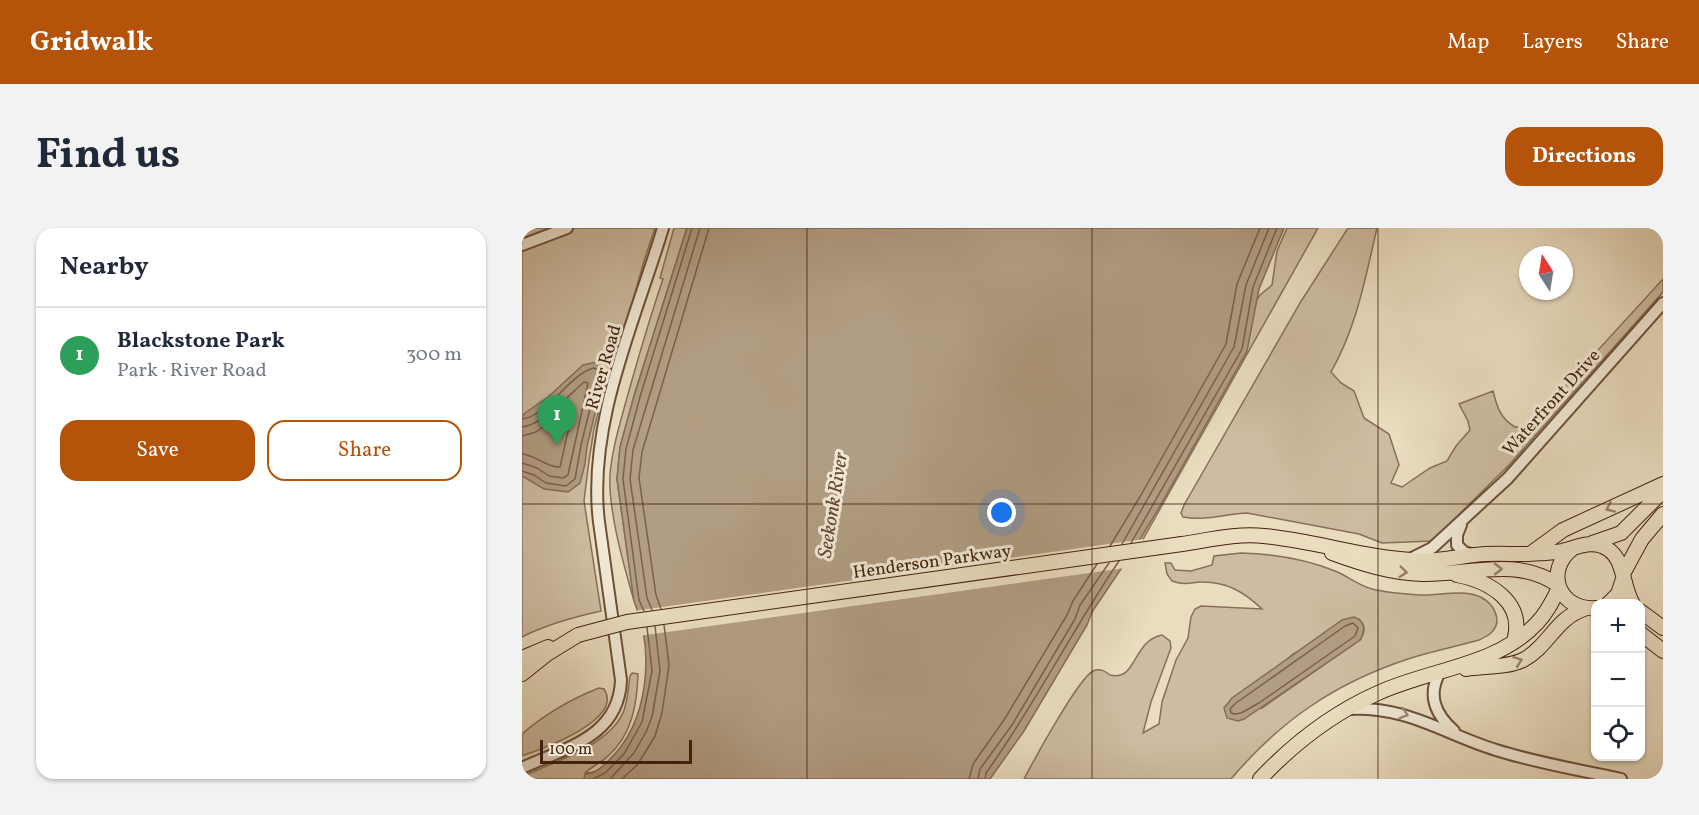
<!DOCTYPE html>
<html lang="en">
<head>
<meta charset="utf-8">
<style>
	:root { --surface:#fff; --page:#f2f2f3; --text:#1f2937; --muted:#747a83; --line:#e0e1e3; --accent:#b45309 }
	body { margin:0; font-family:Vollkorn,serif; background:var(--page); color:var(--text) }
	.controls { position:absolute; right:18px; bottom:18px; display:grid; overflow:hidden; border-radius:12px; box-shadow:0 2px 4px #0004 }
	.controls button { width:54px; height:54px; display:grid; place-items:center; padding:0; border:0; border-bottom:2px solid var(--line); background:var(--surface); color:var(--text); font:30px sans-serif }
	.compass { position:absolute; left:997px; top:18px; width:54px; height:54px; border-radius:50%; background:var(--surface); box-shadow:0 2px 4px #0004; rotate:348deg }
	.scale { position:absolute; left:18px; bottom:15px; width:152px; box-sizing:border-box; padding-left:6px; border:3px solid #44220f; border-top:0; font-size:16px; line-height:21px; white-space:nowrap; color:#44220f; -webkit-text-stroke:4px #f1e8d5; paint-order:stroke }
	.you { position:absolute; left:480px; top:285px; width:21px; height:21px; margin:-15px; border:4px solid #fff; border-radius:50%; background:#1a73e8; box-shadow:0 0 0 9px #1a73e833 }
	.badge { display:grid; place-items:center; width:39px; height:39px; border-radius:50%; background:var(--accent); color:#fff; font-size:20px; font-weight:700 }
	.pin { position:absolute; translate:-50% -50px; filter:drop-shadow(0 2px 3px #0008) }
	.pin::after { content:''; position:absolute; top:32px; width:21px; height:18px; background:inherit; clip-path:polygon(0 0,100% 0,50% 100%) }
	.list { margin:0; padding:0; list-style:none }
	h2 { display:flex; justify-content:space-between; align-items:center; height:78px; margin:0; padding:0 24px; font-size:26px }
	h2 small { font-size:20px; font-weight:400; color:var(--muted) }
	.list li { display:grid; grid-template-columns:39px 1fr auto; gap:18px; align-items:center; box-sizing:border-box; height:96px; padding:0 24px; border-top:2px solid var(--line) }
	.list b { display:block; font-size:22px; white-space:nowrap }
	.list p { margin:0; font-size:20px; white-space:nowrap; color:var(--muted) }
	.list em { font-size:20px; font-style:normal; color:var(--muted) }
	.actions { display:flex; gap:12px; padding:18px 24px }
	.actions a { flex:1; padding:14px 0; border:2px solid var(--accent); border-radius:18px; text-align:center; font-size:21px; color:var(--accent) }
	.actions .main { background:var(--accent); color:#fff }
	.icon { flex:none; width:33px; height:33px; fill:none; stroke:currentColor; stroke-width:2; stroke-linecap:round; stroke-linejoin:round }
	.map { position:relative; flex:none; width:1141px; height:551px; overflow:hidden; border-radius:18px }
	header { display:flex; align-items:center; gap:36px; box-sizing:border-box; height:84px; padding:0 30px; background:var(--accent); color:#fff }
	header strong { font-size:28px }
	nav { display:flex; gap:33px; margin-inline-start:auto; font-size:21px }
	.intro { display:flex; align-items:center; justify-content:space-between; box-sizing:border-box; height:144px; padding:0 36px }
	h1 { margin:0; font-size:42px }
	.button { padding:15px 27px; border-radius:18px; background:var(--accent); color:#fff; font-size:21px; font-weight:700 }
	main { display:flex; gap:36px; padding:0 36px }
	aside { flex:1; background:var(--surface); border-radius:18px; box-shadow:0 2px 4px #0004 }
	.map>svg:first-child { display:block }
</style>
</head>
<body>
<header>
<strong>Gridwalk</strong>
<nav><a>Map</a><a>Layers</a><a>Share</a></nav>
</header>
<div class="intro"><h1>Find us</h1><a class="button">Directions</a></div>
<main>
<aside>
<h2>Nearby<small></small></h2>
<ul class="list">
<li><span class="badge" style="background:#2e9e5b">1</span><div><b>Blackstone Park</b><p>Park · River Road</p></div><em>300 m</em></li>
</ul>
<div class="actions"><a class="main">Save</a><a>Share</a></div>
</aside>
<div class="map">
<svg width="1141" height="551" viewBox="0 0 1141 551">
	<rect width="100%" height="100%" fill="#e9dcbf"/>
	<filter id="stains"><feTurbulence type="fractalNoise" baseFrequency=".00333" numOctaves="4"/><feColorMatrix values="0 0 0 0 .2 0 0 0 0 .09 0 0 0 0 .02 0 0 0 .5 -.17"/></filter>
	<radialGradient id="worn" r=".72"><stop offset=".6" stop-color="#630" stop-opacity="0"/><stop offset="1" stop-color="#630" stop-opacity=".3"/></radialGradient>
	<!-- green -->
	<path fill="#cdbca1" stroke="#886f58" stroke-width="1.5" fill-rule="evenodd" d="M0 0H133L122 33 102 105 84 154 72 201 67 233 62 273 79 383C52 389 25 396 0 409Z
		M152 0H165L112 168 98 220 95 251 112 373C102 338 86 283 88 247 90 220 99 192 106 166 117 127 128 89 141 51L138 50Z
		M765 0H796L620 313 608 312 734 73 738 67 750 57 755 23Z
		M826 0H855C843 51 835 98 809 144L819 155 832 163 842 190 867 206 877 237 869 255 880 259 908 240 925 233 934 218 948 202 946 193 937 176 971 163C975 179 978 190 993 199H1000L1013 191 1141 51V64L987 237 910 313 860 315 837 306 725 285C704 286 683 293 661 289L659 285 662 277 778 75Z
		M719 325C751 326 783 331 813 343 826 348 835 357 850 361 866 365 883 366 899 367 922 368 952 357 969 377 973 382 975 387 975 394 973 404 966 408 957 412 933 419 909 423 886 431 813 455 758 493 709 551H502C512 532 556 451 571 443 578 440 583 443 588 447 615 454 610 413 640 407L648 413 649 420 629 474 621 505 637 496 640 474 654 432 666 410 669 389 673 381 679 378 740 381C722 364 704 353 678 354 668 355 660 357 650 353L645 346 643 335H649L653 342 669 343 690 337 692 328ZM837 391C844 398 843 404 838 412L740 480 759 437 771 426Z
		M110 445 116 446C115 476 110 507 86 528 79 535 70 538 63 545L75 544 74 551H0V549C32 533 85 519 101 485 106 473 106 461 108 448Z
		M77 460 82 461C103 492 19 521 0 528V506C22 487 49 471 77 460Z"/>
	<!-- water -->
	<path fill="#b19d83" stroke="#856c55" stroke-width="1.5" d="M165 0H762L737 61 725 123 638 278 611 323 570 384 565 397 502 503 468 551H62L63 546C74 545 78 541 86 533 127 495 133 424 112 373L95 251 98 219 112 168Z
		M74 134 82 139V149L65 218 63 236 58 255 46 264 22 261 0 248V189L3 185 26 169 61 137Z
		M832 389C843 393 844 402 838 412L722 491 716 493 705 490 702 480 710 470 820 392Z"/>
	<!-- pier -->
	<path fill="#e9dcbf" d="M622 311 603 340 117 408 112 383Z"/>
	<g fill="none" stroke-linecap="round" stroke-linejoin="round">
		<!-- shore -->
		<path stroke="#7a6049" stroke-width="1.5" d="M0 191C25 189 48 145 72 140L76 142V148L59 217 53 251 44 258 24 255 12 247 0 243
			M0 199C19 198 47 167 62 154L66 155 46 247 41 250 27 248 15 240 0 235
			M0 208 14 204 47 180 51 181 38 239C25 240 14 227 0 226
			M609 315 720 121 731 59 755 0
			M600 316 712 119 724 57 747 0
			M588 318 619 267 704 116 715 56 738 0
			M139 381 134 367 117 250 120 224 187 0
			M130 382 125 370 108 251 111 222 178 0
			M122 383 117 372 101 251 104 221 118 169 170 0
			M831 395 836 400 833 408 737 475 719 485 713 486 709 485 708 481 714 475 823 398Z
			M71 551 83 545 102 526 120 494 130 443 125 399
			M88 551 112 525 124 504 130 489 138 443 133 398
			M100 551 115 537 124 523 133 508 140 485 147 437 142 397
			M447 551 451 536 482 492 545 387 551 373 575 336
			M456 551 458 541 490 497 553 391 558 377 587 335
			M463 551 464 545C513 477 550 402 597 333"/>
		<!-- minor casing -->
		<g stroke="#6d503b" stroke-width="14">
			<path id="minor" d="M0 17 45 0
				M939 297 935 307V317L942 324 952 327
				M890 330 910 320 986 250 1141 75
				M918 444C905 467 913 486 932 503
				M825 481C884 477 922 506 974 522 1015 535 1058 542 1099 551
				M0 540C43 520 97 509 99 452L77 294C65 196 113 93 141 0"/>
		</g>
		<!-- major casing -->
		<g stroke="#44220f" stroke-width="16">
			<path id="major" d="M1070 315 1099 305 1141 263
				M660 316C687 312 715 305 742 308 798 313 857 335 913 332 930 331 946 327 963 326 989 325 1014 328 1040 323 1054 320 1065 313 1080 318 1104 327 1099 357 1111 376
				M1050 321C1022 343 1037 383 1074 380
				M810 325C840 336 869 345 900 346 947 347 994 328 1036 357
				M1008 326 1041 302 1141 256
				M1101 346 1120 311 1141 286
				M935 347C967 353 1004 374 992 413
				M1086 376 1096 366 1101 351
				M1118 383 1141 400
				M1118 405 1141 423
				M0 430 26 419
				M944 441C962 438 985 440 1001 432 1026 419 1034 390 1062 381
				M0 446 25 426 56 407
				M738 551C772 515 811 485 856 465 908 441 975 438 1015 395 1025 385 1031 372 1037 360"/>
		</g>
		<!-- minor -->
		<use href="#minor" stroke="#f1e8d5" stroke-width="10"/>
		<!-- major -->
		<use href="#major" stroke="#e9dcbf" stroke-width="14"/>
		<!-- major-bridge casing -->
		<g stroke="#44220f" stroke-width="16" stroke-linecap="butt">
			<path id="major-bridge" d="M56 407 105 394 660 316"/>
		</g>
		<!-- major-bridge -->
		<use href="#major-bridge" stroke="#e9dcbf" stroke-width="14"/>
	</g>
	<!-- one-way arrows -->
	<defs><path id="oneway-chevron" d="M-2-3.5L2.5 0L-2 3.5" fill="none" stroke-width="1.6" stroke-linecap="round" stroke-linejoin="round" transform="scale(1.5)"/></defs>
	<g stroke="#967f67">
		<use href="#oneway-chevron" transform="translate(1088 280) rotate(156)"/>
		<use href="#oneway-chevron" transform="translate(976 341)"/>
		<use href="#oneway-chevron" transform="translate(881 344) rotate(6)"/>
		<use href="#oneway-chevron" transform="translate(996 433) rotate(-21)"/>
	</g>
	<use stroke="#9a8572" href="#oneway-chevron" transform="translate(882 486) rotate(18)"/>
	<!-- grid -->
	<path fill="none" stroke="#44220f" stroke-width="1.5" stroke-opacity="0.55" d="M285 0V551M570 0V551M856 0V551M0 276H1141"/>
	<g text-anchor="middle" stroke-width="6" stroke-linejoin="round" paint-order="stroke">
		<!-- street labels -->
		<g font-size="18" fill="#44220f" stroke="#f1e8d5">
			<text transform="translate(81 139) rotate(-74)" y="6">River Road</text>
			<text transform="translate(1029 174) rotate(-48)" y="6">Waterfront Drive</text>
			<text transform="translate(410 333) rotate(-8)" y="6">Henderson Parkway</text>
		</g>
		<!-- water labels -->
		<g font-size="20" font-style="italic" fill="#654732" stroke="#f1e8d5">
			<text transform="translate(310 277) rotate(-81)" y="7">Seekonk River</text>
		</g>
	</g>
	<rect width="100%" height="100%" filter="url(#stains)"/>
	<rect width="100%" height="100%" fill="url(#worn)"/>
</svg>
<div class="controls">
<button>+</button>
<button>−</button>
<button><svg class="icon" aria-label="locate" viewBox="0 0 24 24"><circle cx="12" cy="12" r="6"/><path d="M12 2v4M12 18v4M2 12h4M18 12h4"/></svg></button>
</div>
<svg class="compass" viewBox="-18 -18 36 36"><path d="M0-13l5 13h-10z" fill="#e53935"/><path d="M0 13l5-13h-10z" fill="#747a83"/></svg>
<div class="scale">100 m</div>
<div class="you"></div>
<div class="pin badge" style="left:35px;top:217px;background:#2e9e5b">1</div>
</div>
</main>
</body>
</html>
